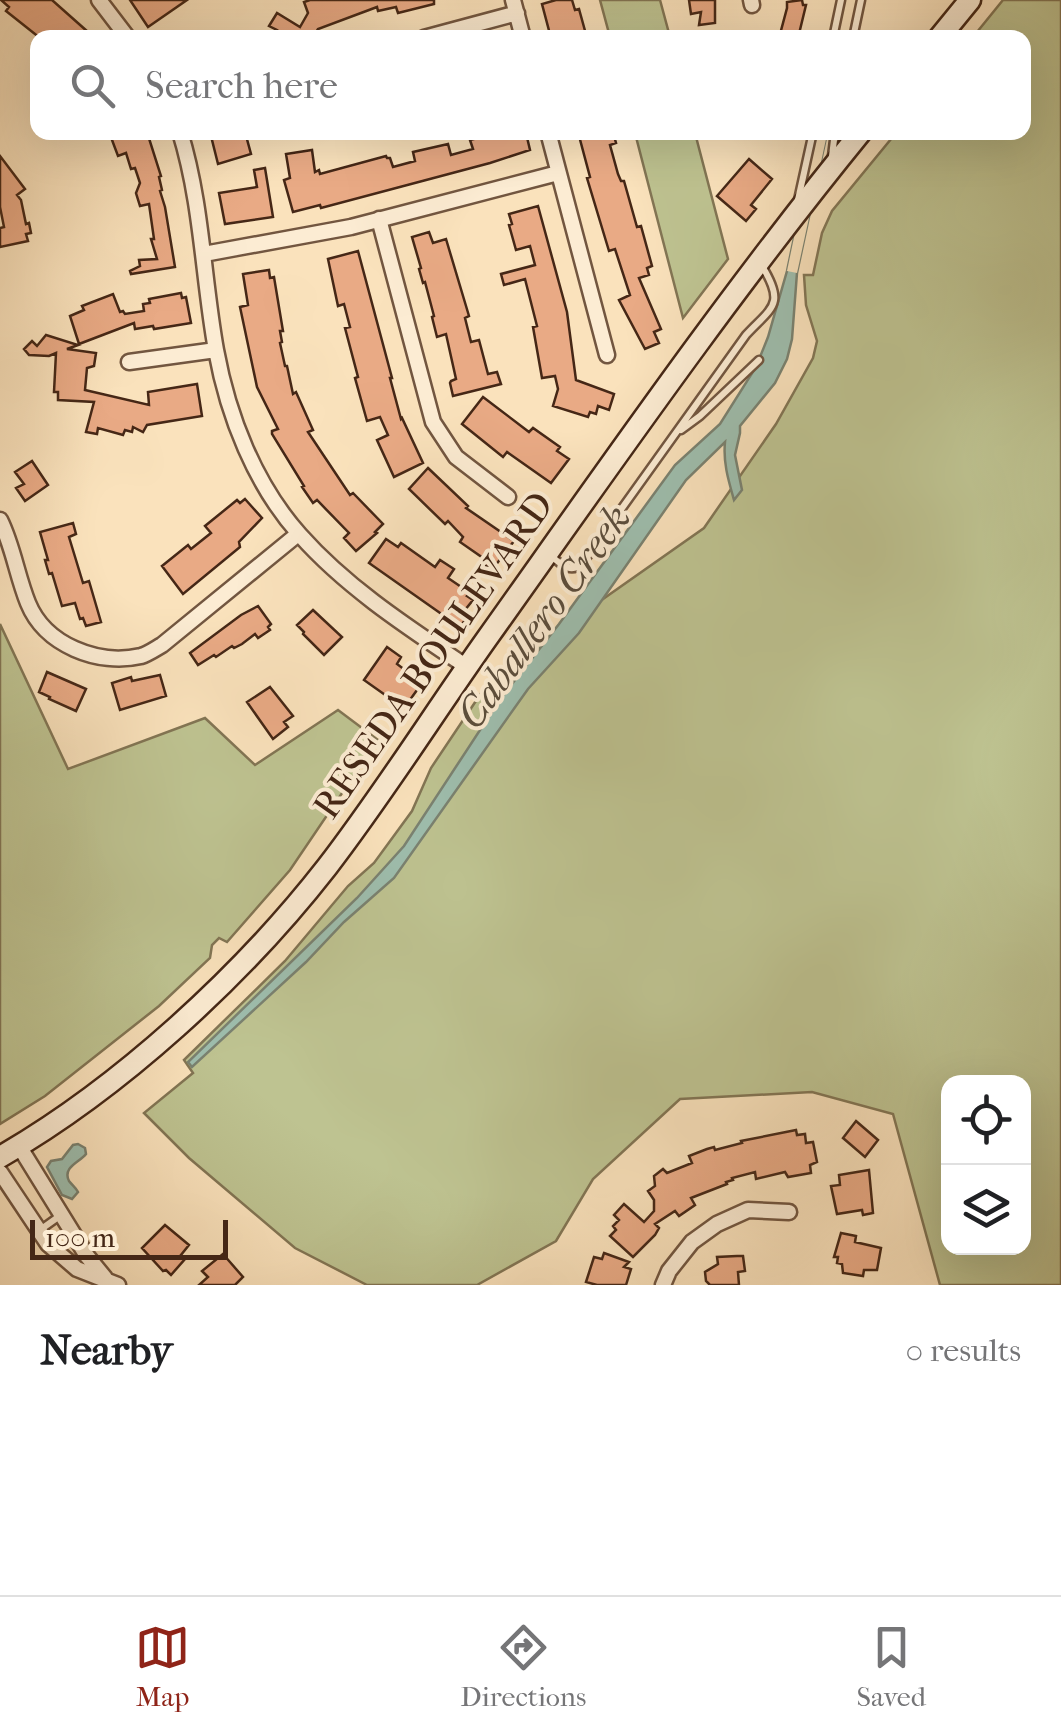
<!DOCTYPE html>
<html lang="en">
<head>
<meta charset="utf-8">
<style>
	:root { --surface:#fff; --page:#f6f6f6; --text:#202124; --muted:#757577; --line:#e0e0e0; --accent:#8f2418 }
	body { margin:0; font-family:"IM FELL French Canon",serif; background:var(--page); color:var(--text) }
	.controls { position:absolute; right:30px; bottom:30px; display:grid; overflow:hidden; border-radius:20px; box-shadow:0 10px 40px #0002 }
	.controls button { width:90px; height:90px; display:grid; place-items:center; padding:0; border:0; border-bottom:2px solid var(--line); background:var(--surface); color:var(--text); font:50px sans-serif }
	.scale { position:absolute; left:30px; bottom:25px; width:198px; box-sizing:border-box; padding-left:10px; border:5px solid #452716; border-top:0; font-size:28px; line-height:35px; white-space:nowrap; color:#452716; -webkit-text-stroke:8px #fcecd3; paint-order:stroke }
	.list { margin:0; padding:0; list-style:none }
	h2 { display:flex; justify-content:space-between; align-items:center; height:130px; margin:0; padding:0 40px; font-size:42px }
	h2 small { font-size:32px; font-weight:400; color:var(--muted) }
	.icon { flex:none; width:55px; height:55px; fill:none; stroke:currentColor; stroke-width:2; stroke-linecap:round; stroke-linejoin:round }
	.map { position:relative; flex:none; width:1061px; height:1285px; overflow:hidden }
	.search { position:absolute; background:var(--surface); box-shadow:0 10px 40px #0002; left:30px; right:30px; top:30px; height:110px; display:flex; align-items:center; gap:25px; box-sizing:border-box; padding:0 35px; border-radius:20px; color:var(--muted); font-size:38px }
	.sheet { height:310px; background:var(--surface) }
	nav { display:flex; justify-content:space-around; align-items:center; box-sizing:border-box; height:140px; border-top:2px solid var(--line); background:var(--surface); font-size:28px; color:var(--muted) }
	nav a { display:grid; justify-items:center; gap:5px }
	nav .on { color:var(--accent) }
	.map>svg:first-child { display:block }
</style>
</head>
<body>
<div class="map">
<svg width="1061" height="1285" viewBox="0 0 1061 1285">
	<rect width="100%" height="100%" fill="#fae2bc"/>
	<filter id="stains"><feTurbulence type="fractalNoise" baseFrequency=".002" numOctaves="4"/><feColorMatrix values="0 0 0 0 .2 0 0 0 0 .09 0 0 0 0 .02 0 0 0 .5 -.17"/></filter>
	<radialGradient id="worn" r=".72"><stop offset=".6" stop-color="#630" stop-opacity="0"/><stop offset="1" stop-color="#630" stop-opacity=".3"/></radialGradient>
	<!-- green -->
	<path fill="#bec391" stroke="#827554" stroke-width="2.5" fill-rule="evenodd" d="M600 0H660L670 37H610Z
		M1003 0H1061V1285H940L893 1114 812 1092 680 1099 593 1179 556 1241 477 1285H367L295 1248 189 1158 144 1113 193 1073 184 1060 285 961 348 886 374 863 412 811 431 768 492 677 704 528 776 424 813 358 817 341 806 305 804 275H813L822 233 832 211 896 133 1024 132V38L973 37ZM948 1082H1024V1248H948Z
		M635 133H695L728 259 683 318Z
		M0 624 68 769 205 718 255 765 338 710 378 740 290 870 227 942 219 938 212 945 210 958 159 1006 45 1096 0 1124Z"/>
	<!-- water -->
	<path fill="#9ebeae" stroke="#7a8271" stroke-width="2.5" d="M816 133H827L797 273 792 339 787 359 775 383 740 426V433L735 455 742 490 734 500C728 479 723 462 725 442L686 480 579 633 528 689 394 878 344 922 306 962 192 1067 188 1062 357 898 404 846 501 698 559 624 675 465 720 424 756 367 768 337 787 271Z
		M78 1144 85 1148 86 1154C80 1162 62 1167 69 1181 72 1185 76 1188 78 1192L72 1199 62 1195 47 1167 51 1161 62 1159 73 1145Z"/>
	<!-- pier -->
	<path fill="#fae2bc" d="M815 137 826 139 797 273 787 271Z"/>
	<!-- building -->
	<path fill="#e9aa85" stroke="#452716" stroke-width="2.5" d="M1 0H52L88 32 83 38H40L6 11 9 7Z
		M130 0H187L148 27Z
		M310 0H434V4L398 13 396 7 378 11 377 7 318 29 314 35 318 38H273L277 30 269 26 277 13 300 27 308 13 304 2Z
		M556 0H572L575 10 579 9 587 38H551L542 4Z
		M689 0H715V23L699 25 701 12 691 14Z
		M802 0 803 5H806L798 38H779L787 8V2Z
		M109 132H147L161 176 159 177 162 190 160 191 165 207 175 267 131 274 130 271 140 266 139 260 157 259 151 239H154L149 204 140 206 136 193 140 183 135 168 131 169 126 153 118 156Z
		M210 132H245L251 154 218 164Z
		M500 132H514L515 136 526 133 530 150 490 163 321 208 320 205 293 212 284 180 290 178 286 154 312 150 315 172 319 170 320 174 386 156 387 158H390L393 167 415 161 413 152 448 144 451 155 473 149 470 140Z
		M578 132H613L616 143 610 145 618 174 621 181H624L637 227 641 226 652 266 647 268 649 275 639 278 661 329 654 332 659 343 645 349 619 300 630 295 615 249 609 251 587 178 590 177Z
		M0 156 25 189 17 195 21 200 26 224 29 223 31 233 26 234 28 241 0 247V228L4 227 0 207Z
		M749 159 772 179 751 205 756 209 746 221 717 196Z
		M265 168 273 217 225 224 219 193 257 187 254 170Z
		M538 206 567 312 576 380 614 394 609 410 598 406 596 414 590 412 588 417 553 406 558 389 555 376 542 378 533 327 537 326 525 279 504 285 501 274 535 265 530 246 516 250 509 225 512 224 509 214Z
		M429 232 433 243 446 239 469 316 465 318 471 342 479 340 488 374 497 372 501 384 453 396 450 383 451 381 456 379 446 334 437 337 432 317 434 316 425 282 423 283 419 269 421 268 412 237Z
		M358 251 392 378H390L401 419 402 418 423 463 394 477 377 440 388 435 380 417 367 421 355 378 358 377 345 328 350 327 344 304 338 306 328 259Z
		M269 270 270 278 274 277 283 331H280L282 342 280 343 285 366H287L293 394 296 392 313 430 308 432 350 495 353 493 383 524 375 532 377 533 356 551 344 538 349 533 317 500 313 503 302 487 304 486 272 434V431L278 429 257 387 240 307 248 305 243 274Z
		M181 293 182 298 186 297 191 323 154 329 153 326 135 329 134 323 79 344 70 316 84 310 82 306 113 294 120 312 123 311 125 314 144 311 143 304 150 303 149 299Z
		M46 335 78 345 67 349 96 353 94 366 87 368 85 390 149 405 148 392 197 384 202 416 147 425 143 432 133 427 132 432 125 430 123 435 98 428 97 434 86 432 94 402 58 400V392H54L56 353 49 356 29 355 24 349 32 341 37 346Z
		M483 397 529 432 533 428 560 447 557 451 569 459 551 483 507 452 503 457 462 424Z
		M32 461 48 485 25 501 16 488 24 484 15 472Z
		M428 468 468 506 466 508 514 541 492 570 481 562 483 558 460 542 463 537 448 521 445 524 409 489Z
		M245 499 262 518 239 542 240 547 183 594 162 566 188 545 191 549 211 533 205 526 237 500 240 503Z
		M73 523 76 534 69 537 83 583 89 581 101 622 86 626 83 618 80 619 75 603 62 606 52 573 49 574 45 560H48L40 532Z
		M386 539 398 547 401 543 435 567 440 560 454 569 448 578 470 593 467 596 473 600 465 610 470 613 460 627 369 563Z
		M258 606 271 624 268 627 270 630 258 638 255 634 242 644 234 648 232 646 216 657 214 655 198 665 190 653 241 615Z
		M313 610 342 637 324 655 303 634 304 632 297 625Z
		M387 647 401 657 397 664 422 683 407 704 401 700 398 704 364 680Z
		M47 672 86 689 76 711 49 699 50 697 39 692Z
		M160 675 166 696 120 710 112 683 131 677 132 681Z
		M270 687 293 716 284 722 288 727 273 739 247 702Z
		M856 1121 878 1140 865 1157 843 1138Z
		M796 1130 797 1135 805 1134 806 1143 813 1142 817 1162 810 1165 811 1173 788 1177 785 1172 756 1179 755 1172 732 1178 733 1180 726 1182 727 1184 691 1198 695 1205 679 1216 675 1211 655 1224 659 1228 655 1235 633 1257 610 1236 616 1230 613 1226 619 1220 614 1215 624 1204 644 1222 654 1211V1200L648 1191 655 1186 654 1176 663 1169 667 1173 692 1163 689 1156 707 1149 714 1147 715 1150 742 1143 741 1141Z
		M869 1170 873 1213 863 1215 862 1210 837 1214 831 1186 840 1185 839 1175Z
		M165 1225 189 1245 181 1255 185 1259 171 1275 166 1270 163 1271 142 1248Z
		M841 1233 856 1236 855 1242 881 1248 877 1270H864L863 1276 843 1273 842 1264 837 1263 838 1257H834Z
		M604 1253 629 1262 624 1267 631 1269 626 1285H597L586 1282 594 1257 602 1259Z
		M223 1254 243 1277 235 1285H199L208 1277 202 1271Z
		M737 1256H743L745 1271 738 1272 739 1285H710L706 1281 705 1272 718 1264 717 1257Z"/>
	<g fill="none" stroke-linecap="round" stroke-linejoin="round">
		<!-- lane casing -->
		<g stroke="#725640" stroke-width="11">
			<path id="lane" d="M833 38 841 0
				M853 38 861 0
				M832 156 835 132
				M798 200 813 132
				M681 430 700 416 759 360
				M551 556C561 564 570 574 582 564L746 335C772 307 786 305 762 266
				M40 1230 61 1215"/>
		</g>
		<!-- street casing -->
		<g stroke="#725640" stroke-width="19">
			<path id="street" d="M99 0 128 38
				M513 0 523 38
				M751 0 752 5
				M424 38 517 13
				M180 132C202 203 203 278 216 350 228 416 255 485 300 535 347 588 409 628 467 667
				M548 132 607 355
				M379 219 433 422 456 457 508 497
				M204 254 351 227 558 173
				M129 362 216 350
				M0 520C13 546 17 576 28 603 45 645 98 666 141 656 148 654 155 649 162 645L298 534
				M19 1146 87 1256 105 1278
				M0 1172 48 1244 77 1269 118 1285
				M663 1285 669 1271 692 1242 717 1224 748 1210 789 1212"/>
		</g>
		<!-- secondary casing -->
		<g stroke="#452716" stroke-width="25">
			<path id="secondary" d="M939 38 970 0
				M0 1157C120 1088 242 976 327 867 384 793 434 713 488 637 609 467 728 295 861 132"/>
		</g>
		<!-- lane -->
		<use href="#lane" stroke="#fcecd3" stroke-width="6"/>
		<!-- street -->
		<use href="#street" stroke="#fcecd3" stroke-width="14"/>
		<!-- secondary -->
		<use href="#secondary" stroke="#fcecd3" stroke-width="20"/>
	</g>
	<g text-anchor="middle" stroke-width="8" stroke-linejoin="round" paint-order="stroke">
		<!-- street labels -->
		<g font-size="38" fill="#452716" stroke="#fcecd3">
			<text transform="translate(433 655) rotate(-55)" y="13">RESEDA BOULEVARD</text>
		</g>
		<!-- water labels -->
		<g font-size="40" font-style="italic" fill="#5b4d3c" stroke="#fcecd3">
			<text transform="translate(543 616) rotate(-54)" y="14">Caballero Creek</text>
		</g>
	</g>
	<rect width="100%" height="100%" filter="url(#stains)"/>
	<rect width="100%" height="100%" fill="url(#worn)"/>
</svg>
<div class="controls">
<button><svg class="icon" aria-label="locate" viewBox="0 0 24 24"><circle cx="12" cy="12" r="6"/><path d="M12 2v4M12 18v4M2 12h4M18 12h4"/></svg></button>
<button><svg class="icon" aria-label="layers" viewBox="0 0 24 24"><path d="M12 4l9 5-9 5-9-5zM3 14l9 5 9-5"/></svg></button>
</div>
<div class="scale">100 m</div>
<div class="search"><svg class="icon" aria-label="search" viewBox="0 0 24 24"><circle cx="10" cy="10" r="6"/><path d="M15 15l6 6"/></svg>Search here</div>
</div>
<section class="sheet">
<h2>Nearby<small>0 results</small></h2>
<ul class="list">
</ul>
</section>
<nav>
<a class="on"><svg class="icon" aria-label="map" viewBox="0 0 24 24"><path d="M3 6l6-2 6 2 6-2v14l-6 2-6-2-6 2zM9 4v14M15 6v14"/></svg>Map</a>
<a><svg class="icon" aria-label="directions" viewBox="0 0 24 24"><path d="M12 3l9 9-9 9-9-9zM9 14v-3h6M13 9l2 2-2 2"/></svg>Directions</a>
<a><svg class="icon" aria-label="saved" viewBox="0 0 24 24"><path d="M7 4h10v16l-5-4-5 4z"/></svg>Saved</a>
</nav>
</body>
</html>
